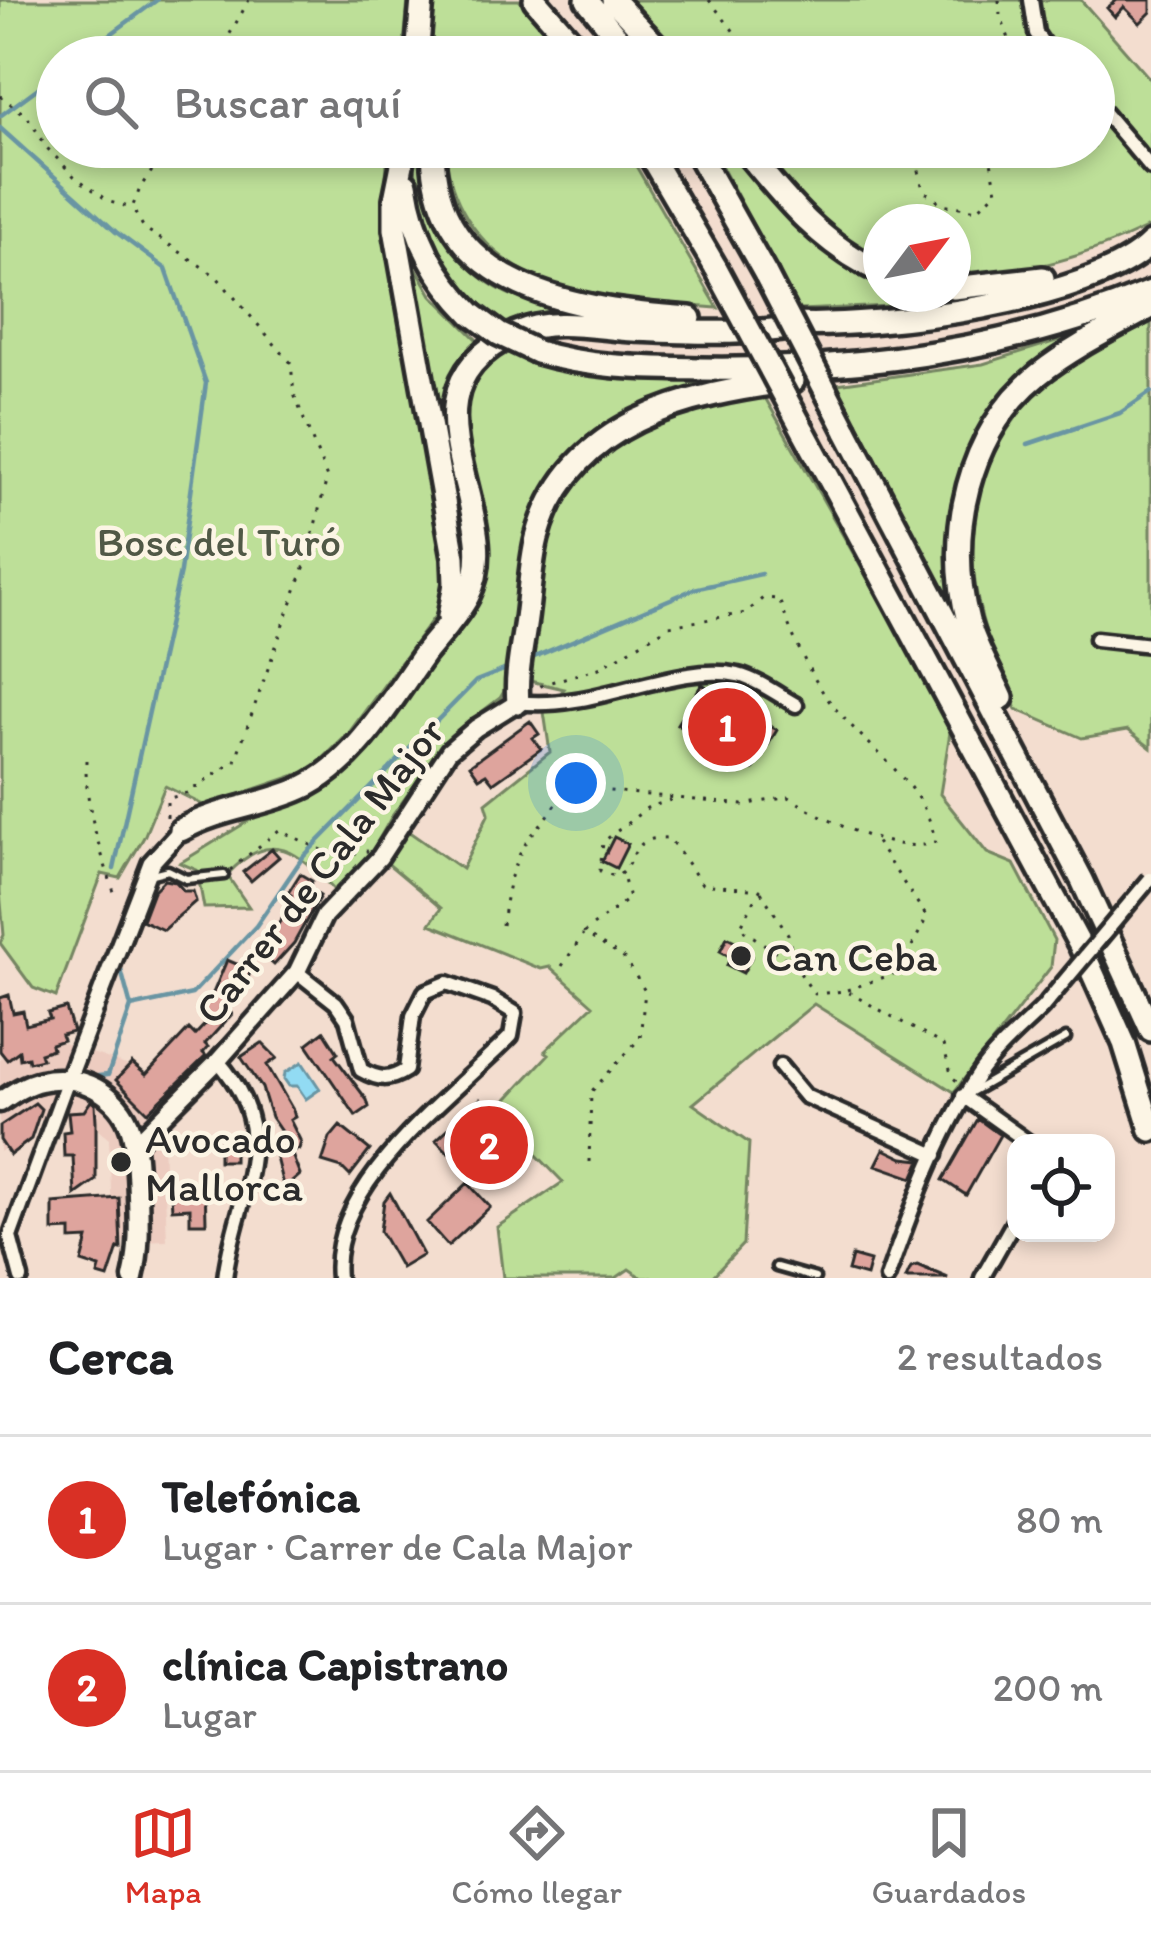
<!DOCTYPE html>
<html lang="es">
<head>
<meta charset="utf-8">
<style>
	:root { --surface:#fff; --page:#f6f6f6; --text:#202124; --muted:#757577; --line:#e0e0e0; --accent:#d93025 }
	body { margin:0; font-family:Itim,sans-serif; background:var(--page); color:var(--text) }
	.controls { position:absolute; right:36px; bottom:36px; display:grid; overflow:hidden; border-radius:24px; box-shadow:0 6px 18px #0003 }
	.controls button { width:108px; height:108px; display:grid; place-items:center; padding:0; border:0; border-bottom:3px solid var(--line); background:var(--surface); color:var(--text); font:60px sans-serif }
	.compass { position:absolute; left:863px; top:204px; width:108px; height:108px; border-radius:50%; background:var(--surface); box-shadow:0 6px 18px #0003; rotate:58deg }
	.you { position:absolute; left:576px; top:783px; width:42px; height:42px; margin:-30px; border:9px solid #fff; border-radius:50%; background:#1a73e8; box-shadow:0 0 0 18px #1a73e833 }
	.badge { display:grid; place-items:center; width:78px; height:78px; border-radius:50%; background:var(--accent); color:#fff; font-size:39px; font-weight:700 }
	.pin { position:absolute; translate:-50% -50%; border:6px solid #fff; box-shadow:0 3px 12px #0006 }
	.list { margin:0; padding:0; list-style:none }
	h2 { display:flex; justify-content:space-between; align-items:center; height:156px; margin:0; padding:0 48px; font-size:51px }
	h2 small { font-size:39px; font-weight:400; color:var(--muted) }
	.list li { display:grid; grid-template-columns:78px 1fr auto; gap:36px; align-items:center; box-sizing:border-box; height:168px; padding:0 48px; border-top:3px solid var(--line) }
	.list b { display:block; font-size:45px; white-space:nowrap }
	.list p { margin:0; font-size:39px; white-space:nowrap; color:var(--muted) }
	.list em { font-size:39px; font-style:normal; color:var(--muted) }
	.icon { flex:none; width:66px; height:66px; fill:none; stroke:currentColor; stroke-width:2; stroke-linecap:round; stroke-linejoin:round }
	.map { position:relative; flex:none; width:1151px; height:1278px; overflow:hidden }
	.search { position:absolute; background:var(--surface); box-shadow:0 6px 18px #0003; left:36px; right:36px; top:36px; height:132px; display:flex; align-items:center; gap:30px; box-sizing:border-box; padding:0 42px; border-radius:66px; color:var(--muted); font-size:45px }
	.sheet { height:492px; background:var(--surface) }
	nav { display:flex; justify-content:space-around; align-items:center; box-sizing:border-box; height:168px; border-top:3px solid var(--line); background:var(--surface); font-size:33px; color:var(--muted) }
	nav a { display:grid; justify-items:center; gap:6px }
	nav .on { color:var(--accent) }
	.map>svg:first-child { display:block }
</style>
</head>
<body>
<div class="map">
<svg width="1151" height="1278" viewBox="0 0 1151 1278">
	<rect width="100%" height="100%" fill="#f3ddcf"/>
	<filter id="ink" filterUnits="userSpaceOnUse"><feTurbulence type="fractalNoise" baseFrequency=".00833" numOctaves="2"/><feDisplacementMap in="SourceGraphic" scale="24" xChannelSelector="R" yChannelSelector="G"/><feConvolveMatrix kernelMatrix="1 2 1 2 8 2 1 2 1" color-interpolation-filters="sRGB"/></filter>
	<g filter="url(#ink)">
		<!-- built -->
		<path fill="#edccc0" d="M61 1042 126 1065 162 1117 167 1240 113 1242 109 1138 82 1116 40 1120 0 1152V1058Z"/>
		<!-- green -->
		<path fill="#bddf98" stroke="#748562" stroke-width="3" d="M0 0H408L403 57H57V147H388L384 209 444 561 445 588 438 612 348 734 311 770 205 806 165 786 144 837 120 878 102 874 56 997 33 988 0 943 4 935 0 892Z
			M431 0H519L570 57 523 53 427 57Z
			M624 0H1081L1151 80V226C1083 258 1028 273 953 278V222H881V261C827 232 794 196 758 147H1094V57H683Z
			M415 147H421C421 207 451 265 506 293 525 302 551 305 566 315L532 317 505 326C442 279 413 226 415 147Z
			M446 147H625L718 308C626 301 511 302 462 209 452 190 446 169 446 147Z
			M711 147H732L881 280V294L948 298 890 306 799 310Z
			M410 257 432 295 476 339 477 346C450 375 439 404 442 444Z
			M1151 316V748L1128 730 1082 738 1016 709C972 617 949 520 1008 429 1019 414 1028 398 1042 385 1073 356 1114 337 1151 316Z
			M1066 338 1069 344 982 433 960 620 837 384 983 364Z
			M502 350C567 382 639 380 711 381L712 387 627 414 604 429 561 472 511 680 500 698 451 735 392 816 370 855 334 890C298 852 272 826 227 875L249 907 204 908 197 870 180 863 263 812 322 789 346 771 471 608C469 554 453 441 468 394 474 375 487 363 502 350Z
			M763 394 951 726 940 794 987 853 1014 864 1054 940 1051 967 954 1092 814 1004 693 1104 749 1143 743 1244 711 1278H642L629 1269 616 1278H503L497 1227 563 1182 495 1112 549 1054 545 1051 593 1005 550 967 541 969 430 924 441 908 387 863 408 831 462 869 489 813 486 803 550 752 544 712 564 689 530 681C536 633 536 580 551 534 580 439 675 411 763 394Z"/>
		<!-- water -->
		<path fill="#92dbf3" stroke="#6995a3" stroke-width="3" d="M302 1062 320 1089 306 1099 297 1086H289L284 1079 285 1073Z"/>
		<g fill="none" stroke-linecap="round" stroke-linejoin="round">
			<!-- stream -->
			<path stroke="#6995a3" stroke-width="4.5" d="M80 57 157 0
				M0 116 57 74
				M0 128 116 232 166 269 206 383 180 572 114 869
				M1028 444 1120 413 1151 392
				M525 661 694 589 761 574
				M120 966 131 1007
				M89 1077 108 1075 131 1007 192 994 256 926 303 857 476 681 509 668"/>
		</g>
		<!-- building -->
		<path fill="#dea49d" stroke="#2b2b2b" stroke-width="3" d="M1117 0H1151V12L1140 23 1124 7 1115 17 1107 8Z
			M702 684 777 730 753 770 677 724Z
			M530 721 539 734 533 738 541 749 493 783 486 774 479 778 470 765Z
			M614 837 628 844 616 868 602 861Z
			M272 849 279 857 251 881 243 872Z
			M300 874 312 881 308 888 320 896 294 943 274 965 254 947 267 930 272 934 287 910 284 908 291 895 288 893Z
			M164 880 176 882 184 891H193L196 901 163 930 142 920 153 891Z
			M727 937 743 945 740 950 752 956 743 973 727 965 731 957 720 951Z
			M227 960 251 970 241 995 234 992 222 1005 232 1014 205 1044 208 1047 203 1053 206 1056 148 1112 116 1080 132 1063 146 1075 189 1029 195 1035 211 1018 199 1008 213 993Z
			M9 995 13 1013 23 1011 26 1025 50 1019 48 1013 66 1008 73 1032 61 1035 63 1040 51 1044 52 1049 40 1053 42 1059 29 1062 28 1057 20 1059 19 1051 7 1060 0 1051V998Z
			M324 1031 338 1053 334 1056 367 1100 369 1107 356 1116 307 1044Z
			M262 1043 277 1058 267 1065 293 1110 295 1117 290 1120 301 1142 299 1149 291 1152 300 1175 284 1189 272 1142 284 1136 271 1117 262 1088 241 1057Z
			M480 1099 511 1132 491 1151 500 1160 477 1182 464 1169 486 1149 469 1132 448 1152 436 1140Z
			M91 1101 95 1104 96 1121V1180L75 1195 73 1156H64L63 1132 70 1131 68 1112 84 1111Z
			M35 1103 41 1109 31 1139 10 1155 0 1140V1126Z
			M978 1119 1000 1135 966 1195 943 1180Z
			M340 1126 370 1150 350 1176 342 1168 322 1162 330 1138Z
			M219 1142H234V1161H219Z
			M884 1149 903 1158 921 1160 913 1178 876 1165Z
			M190 1182H205L206 1223H190V1208L172 1209 171 1194 190 1193Z
			M468 1183 490 1207 448 1246 427 1222Z
			M390 1193 423 1255 401 1268 380 1231 384 1201Z
			M119 1198 121 1249 118 1248 108 1278 98 1275 100 1268 82 1262 88 1239 71 1240V1230L53 1231V1203Z
			M852 1256 870 1261 866 1276 848 1271Z
			M917 1265 948 1278H906L911 1267Z"/>
		<g fill="none" stroke-linecap="round" stroke-linejoin="round">
			<!-- service casing -->
			<g stroke="#2b2b2b" stroke-width="15">
				<path id="service" d="M152 874 168 870 186 879 224 875
					M970 1093 1066 1038
					M776 1267 815 1278"/>
			</g>
			<!-- minor casing -->
			<g stroke="#2b2b2b" stroke-width="21">
				<path id="minor" d="M1031 0 1036 33 1052 57
					M1094 101 1151 168
					M1096 639 1151 645
					M518 702C593 712 674 662 738 675 758 680 778 695 796 705
					M297 972 336 1003 347 1019 361 1070C379 1080 389 1081 406 1070L413 1016 425 992 447 983 492 999 515 1013 511 1036C451 1097 328 1184 338 1278
					M218 1061C286 1138 235 1192 225 1278
					M780 1066 805 1096 936 1155
					M963 1096 1029 1143
					M21 1278 10 1237 68 1079
					M887 1278C912 1208 937 1137 978 1075 994 1051 1021 1029 1042 1008
					M982 1278 1016 1218"/>
			</g>
			<!-- tertiary casing -->
			<g stroke="#2b2b2b" stroke-width="24">
				<path id="tertiary" d="M68 1079 151 863 181 830
					M134 1145 218 1061 297 972 324 916 380 857 449 751 476 728 518 702"/>
			</g>
			<!-- primary casing -->
			<g stroke="#2b2b2b" stroke-width="27">
				<path id="primary" d="M0 1102C13 1093 26 1084 41 1081 77 1072 120 1093 131 1130 137 1150 137 1173 138 1195 139 1223 140 1250 133 1278"/>
			</g>
			<!-- motorway casing -->
			<g stroke="#2b2b2b" stroke-width="30">
				<path id="motorway" d="M535 0 585 57
					M587 0 633 57
					M613 0 667 57
					M417 57 422 0
					M433 147C433 292 579 310 690 318
					M645 147 716 268
					M694 147 766 275
					M742 147C784 198 820 244 881 272
					M405 150 395 199V229L454 557 455 584 449 617
					M406 184C414 237 435 277 472 314
					M953 288 1043 278
					M794 324C876 328 1094 302 1151 243
					M537 352C590 368 646 368 701 369 855 371 1008 352 1151 292
					M803 430 1081 947 1124 1043 1151 1130
					M846 430 1082 880 1151 1030
					M1002 698C991 673 975 647 968 621 945 535 968 431 1039 374 1073 347 1113 328 1151 307
					M518 702C515 673 524 640 527 611 530 587 531 562 537 538 568 421 688 394 793 381
					M181 830C219 808 263 806 302 788 356 763 390 701 424 654 439 635 457 617 468 596 512 513 384 393 516 333 551 317 597 328 634 330 690 332 752 336 807 325"/>
			</g>
			<!-- path -->
			<path stroke="#2b2b2b" stroke-width="3" stroke-dasharray="3 9" stroke-linecap="butt" d="M709 0 754 57
				M999 0 1000 15 1016 57
				M226 57 227 39 249 0
				M0 96 27 116 48 149 74 176 110 202 132 208
				M914 147 923 190 942 204 977 210 997 191 988 147
				M86 760C85 807 99 847 114 892
				M671 800 647 808 603 842 600 871 617 877C640 858 629 836 669 838L702 884 760 890 740 928 794 964 814 994 846 991 943 1045 952 1077 957 1081
				M167 817V799L187 793 235 761 305 565 327 478 294 394 291 363 216 276 144 228 132 208 141 186 169 147
				M230 870 279 830 335 856 368 851
				M761 892 788 934 794 964
				M502 925C506 894 510 867 528 840 538 826 549 817 558 801L601 790 743 805 789 797C822 819 897 857 935 842 928 787 869 749 835 708 811 680 791 634 779 599L763 598 746 613 669 626 599 668 544 684 534 691
				M562 966 583 935
				M847 990 899 972 927 917 873 838
				M589 1162 591 1092 640 1038 645 991 625 959 584 933 629 898 623 876"/>
			<!-- service -->
			<use href="#service" stroke="#fcf5e5" stroke-width="6"/>
			<!-- minor -->
			<use href="#minor" stroke="#fcf5e5" stroke-width="12"/>
			<!-- tertiary -->
			<use href="#tertiary" stroke="#fcf5e5" stroke-width="15"/>
			<!-- primary -->
			<use href="#primary" stroke="#fcf5e5" stroke-width="18"/>
			<!-- motorway -->
			<use href="#motorway" stroke="#fcf5e5" stroke-width="21"/>
			<!-- minor-bridge casing -->
			<g stroke="#2b2b2b" stroke-width="21" stroke-linecap="butt">
				<path id="minor-bridge" d="M1042 1008 1150 879"/>
			</g>
			<!-- motorway-bridge casing -->
			<g stroke="#2b2b2b" stroke-width="30" stroke-linecap="butt">
				<path id="motorway-bridge" d="M716 268 803 430
					M766 275 846 430
					M472 314 499 334 537 352"/>
			</g>
			<!-- minor-bridge -->
			<use href="#minor-bridge" stroke="#fcf5e5" stroke-width="12"/>
			<!-- motorway-bridge -->
			<use href="#motorway-bridge" stroke="#fcf5e5" stroke-width="21"/>
		</g>
	</g>
	<!-- markers -->
	<g fill="#2b2b2b" stroke="#fcf5e5" stroke-width="4.5">
		<circle cx="741" cy="956" r="12"/>
		<circle cx="121" cy="1162" r="12"/>
	</g>
	<g text-anchor="middle" stroke-width="9" stroke-linejoin="round" paint-order="stroke">
		<!-- park labels -->
		<g font-size="42" fill="#505846" stroke="#fcf5e5">
			<text x="219" y="556">Bosc del Turó</text>
		</g>
		<!-- street labels -->
		<g font-size="42" fill="#2b2b2b" stroke="#fcf5e5">
			<text transform="translate(319 870) rotate(-52)" y="15">Carrer de Cala Major</text>
		</g>
		<!-- poi labels -->
		<g font-size="42" fill="#2b2b2b" stroke="#fcf5e5" text-anchor="start">
			<text x="765" y="971">Can Ceba</text>
			<text x="145" y="1153">Avocado<tspan x="145" dy="48">Mallorca</tspan></text>
		</g>
	</g>
</svg>
<div class="controls">
<button><svg class="icon" aria-label="locate" viewBox="0 0 24 24"><circle cx="12" cy="12" r="6"/><path d="M12 2v4M12 18v4M2 12h4M18 12h4"/></svg></button>
</div>
<svg class="compass" viewBox="-18 -18 36 36"><path d="M0-13l5 13h-10z" fill="#e53935"/><path d="M0 13l5-13h-10z" fill="#757577"/></svg>
<div class="you"></div>
<div class="pin badge" style="left:727px;top:727px">1</div>
<div class="pin badge" style="left:489px;top:1145px">2</div>
<div class="search"><svg class="icon" aria-label="search" viewBox="0 0 24 24"><circle cx="10" cy="10" r="6"/><path d="M15 15l6 6"/></svg>Buscar aquí</div>
</div>
<section class="sheet">
<h2>Cerca<small>2 resultados</small></h2>
<ul class="list">
<li><span class="badge">1</span><div><b>Telefónica</b><p>Lugar · Carrer de Cala Major</p></div><em>80 m</em></li>
<li><span class="badge">2</span><div><b>clínica Capistrano</b><p>Lugar</p></div><em>200 m</em></li>
</ul>
</section>
<nav>
<a class="on"><svg class="icon" aria-label="map" viewBox="0 0 24 24"><path d="M3 6l6-2 6 2 6-2v14l-6 2-6-2-6 2zM9 4v14M15 6v14"/></svg>Mapa</a>
<a><svg class="icon" aria-label="directions" viewBox="0 0 24 24"><path d="M12 3l9 9-9 9-9-9zM9 14v-3h6M13 9l2 2-2 2"/></svg>Cómo llegar</a>
<a><svg class="icon" aria-label="saved" viewBox="0 0 24 24"><path d="M7 4h10v16l-5-4-5 4z"/></svg>Guardados</a>
</nav>
</body>
</html>
